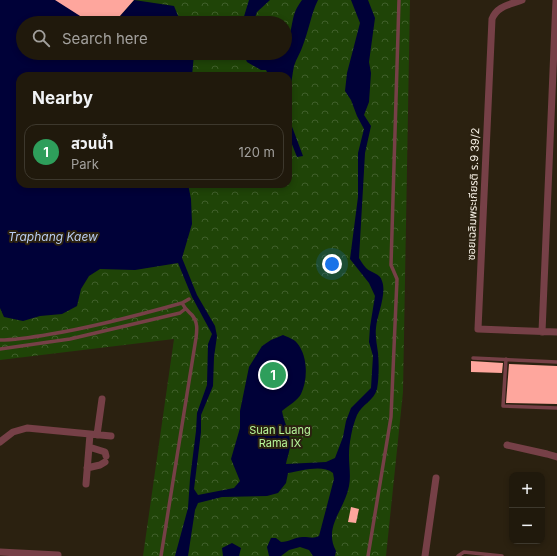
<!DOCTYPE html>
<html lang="en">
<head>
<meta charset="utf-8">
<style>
	:root { --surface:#20190c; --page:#2d261a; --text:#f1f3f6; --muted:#a2a09d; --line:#3d382d; --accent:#aec50a }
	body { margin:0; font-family:Inter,"Noto Sans Thai",sans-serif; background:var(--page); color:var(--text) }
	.controls { position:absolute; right:12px; bottom:12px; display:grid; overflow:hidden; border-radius:8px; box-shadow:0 2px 6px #0003 }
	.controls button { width:36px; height:36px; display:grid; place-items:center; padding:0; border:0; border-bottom:1px solid var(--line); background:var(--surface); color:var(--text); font:20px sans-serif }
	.you { position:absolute; left:332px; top:264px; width:14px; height:14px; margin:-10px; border:3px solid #fff; border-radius:50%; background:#1a73e8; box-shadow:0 0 0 6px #1a73e833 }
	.badge { display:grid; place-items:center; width:26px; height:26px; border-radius:50%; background:var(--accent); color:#fff; font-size:13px; font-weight:700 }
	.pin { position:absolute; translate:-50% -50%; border:2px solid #fff; box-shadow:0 1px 4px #0006 }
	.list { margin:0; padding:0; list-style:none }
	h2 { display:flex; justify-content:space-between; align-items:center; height:52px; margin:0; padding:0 16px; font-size:17px }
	h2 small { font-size:13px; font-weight:400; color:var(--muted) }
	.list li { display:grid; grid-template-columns:26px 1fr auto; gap:12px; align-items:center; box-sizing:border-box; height:56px; margin:0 8px 8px; padding:0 8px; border:1px solid var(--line); border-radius:12px }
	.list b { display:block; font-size:15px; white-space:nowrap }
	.list p { margin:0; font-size:13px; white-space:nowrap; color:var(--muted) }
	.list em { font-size:13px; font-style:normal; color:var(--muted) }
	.icon { flex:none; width:22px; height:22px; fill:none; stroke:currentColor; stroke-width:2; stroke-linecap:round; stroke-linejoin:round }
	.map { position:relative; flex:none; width:557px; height:556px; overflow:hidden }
	.search { position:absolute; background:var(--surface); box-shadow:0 2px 6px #0003; left:16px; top:16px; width:276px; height:44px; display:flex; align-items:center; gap:10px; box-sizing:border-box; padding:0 14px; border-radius:22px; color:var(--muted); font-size:15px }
	.panel { position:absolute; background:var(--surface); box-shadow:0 2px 6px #0003; left:16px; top:72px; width:276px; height:116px; border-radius:12px }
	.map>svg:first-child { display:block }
</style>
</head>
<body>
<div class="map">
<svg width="557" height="556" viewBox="0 0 557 556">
	<defs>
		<pattern id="park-crowns" width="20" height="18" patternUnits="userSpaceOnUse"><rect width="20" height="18" fill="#1f4407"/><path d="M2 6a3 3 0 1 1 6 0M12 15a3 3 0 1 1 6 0" fill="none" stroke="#405f2b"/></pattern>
	</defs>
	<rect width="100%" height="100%" fill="#2b2110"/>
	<!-- park -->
	<path fill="url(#park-crowns)" fill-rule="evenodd" d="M0 0H410L403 392 386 556H143L174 339 0 360ZM23 23H285V53H23ZM20 76H288V184H20Z"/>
	<!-- water -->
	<path fill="#000138" d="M0 0H61L119 17 134 0 174 6 181 23H23V53H194V54L192 76H20V184H188L191 199 192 224 182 258 197 295 215 326 217 336 214 357 213 386 201 415V432L194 489 198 495 234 488 240 481 231 459 240 428V411L249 367 262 346 271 340 283 335C287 337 294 339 297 343 308 356 308 379 301 394 298 400 288 406 282 411 284 423 291 434 290 445 290 451 287 458 286 464L326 462 335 458 343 437 346 421 351 408 371 388 373 356 369 342 370 327 375 296 369 283 350 259 358 197V153L364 129 357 116 351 100 345 91 347 73 360 23 351 0H368L375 18 369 62 371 73 369 102 364 115 371 126 365 153 359 258C361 261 363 265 366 268 371 273 380 273 382 281 387 294 377 315 376 328 375 336 377 345 378 353 379 364 379 378 377 389 374 401 362 404 357 415 352 427 349 443 349 456 349 466 351 476 349 486 345 509 323 527 336 551L335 556H313L309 550 300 547 289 550 281 556H269L267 547 271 538H276L281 542C289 542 295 537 303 537 310 537 313 539 319 536L334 479 333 473C322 464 301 471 288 473L286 483 278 493 267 496 222 497 198 503 195 510 188 556H175L188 508 190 479 196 431 197 413 207 385 208 344 212 334 192 297 178 263 135 270 100 269 89 276 81 289 77 306 62 314 40 316 23 321 4 317 0 308Z
		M249 0H270L257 12 253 23H242Z
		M302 0H318C311 14 309 30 303 45 301 52 296 59 294 66 292 75 292 84 288 93V76H269L266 70H261L247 62 243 53H265L273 58 274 55 280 53H285C285 47 287 43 289 37 294 21 291 15 302 0Z
		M288 116 303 156 297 157 288 134Z
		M232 543 241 548 239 556H223L222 548Z"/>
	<!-- building -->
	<path fill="#fea69d" d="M55 0H134L119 17 88 21Z
		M471 361 503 363 502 373 471 372Z
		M509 364 557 366V404L506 403Z
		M351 507 359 509 356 523 348 522Z"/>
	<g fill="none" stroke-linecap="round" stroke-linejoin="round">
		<!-- service -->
		<path stroke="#764047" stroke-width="3.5" d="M0 340C17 340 34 337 51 334 95 327 139 315 182 303
			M0 349 70 339 180 313 185 309
			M473 358 557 362
			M506 359 503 406 557 408
			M161 556 196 338C197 330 198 322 192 315 188 311 185 309 182 303L189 299
			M368 556 391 417 397 279 391 265 399 0
			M458 556 464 552 502 556"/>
		<!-- minor -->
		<path stroke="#764047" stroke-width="7" d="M522 0C509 5 497 6 492 19L478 329 557 332
			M542 332 556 0
			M97 435 102 399
			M0 442 13 432 27 428 111 436
			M507 445 547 454 557 457
			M89 447 105 452 106 456
			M87 468 100 465 105 462
			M86 484 90 434
			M0 552 58 555
			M425 556 436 478"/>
	</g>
	<g text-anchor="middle" stroke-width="4" stroke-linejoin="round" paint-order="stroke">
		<!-- street labels -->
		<g font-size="11" fill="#f9f3e8" stroke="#2b2110">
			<text transform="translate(473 194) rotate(-88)" y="4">ซอยเฉลิมพระเกียรติ ร.9 39/2</text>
		</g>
		<!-- park labels -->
		<g font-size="11" fill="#b8f79b" stroke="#2b2110">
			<text x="280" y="434">Suan Luang<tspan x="280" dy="13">Rama IX</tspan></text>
		</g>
		<!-- water labels -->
		<g font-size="12" font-style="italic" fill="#bacef2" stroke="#2b2110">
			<text x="53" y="241">Traphang Kaew</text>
		</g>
	</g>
</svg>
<div class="controls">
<button>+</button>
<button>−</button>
</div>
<div class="you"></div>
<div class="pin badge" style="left:273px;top:375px;background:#2e9e5b">1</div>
<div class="search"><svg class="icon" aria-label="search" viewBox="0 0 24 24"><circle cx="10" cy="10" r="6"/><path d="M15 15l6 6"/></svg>Search here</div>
<section class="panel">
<h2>Nearby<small></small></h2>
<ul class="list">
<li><span class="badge" style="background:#2e9e5b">1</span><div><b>สวนน้ำ</b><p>Park</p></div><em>120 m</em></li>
</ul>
</section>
</div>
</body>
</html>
